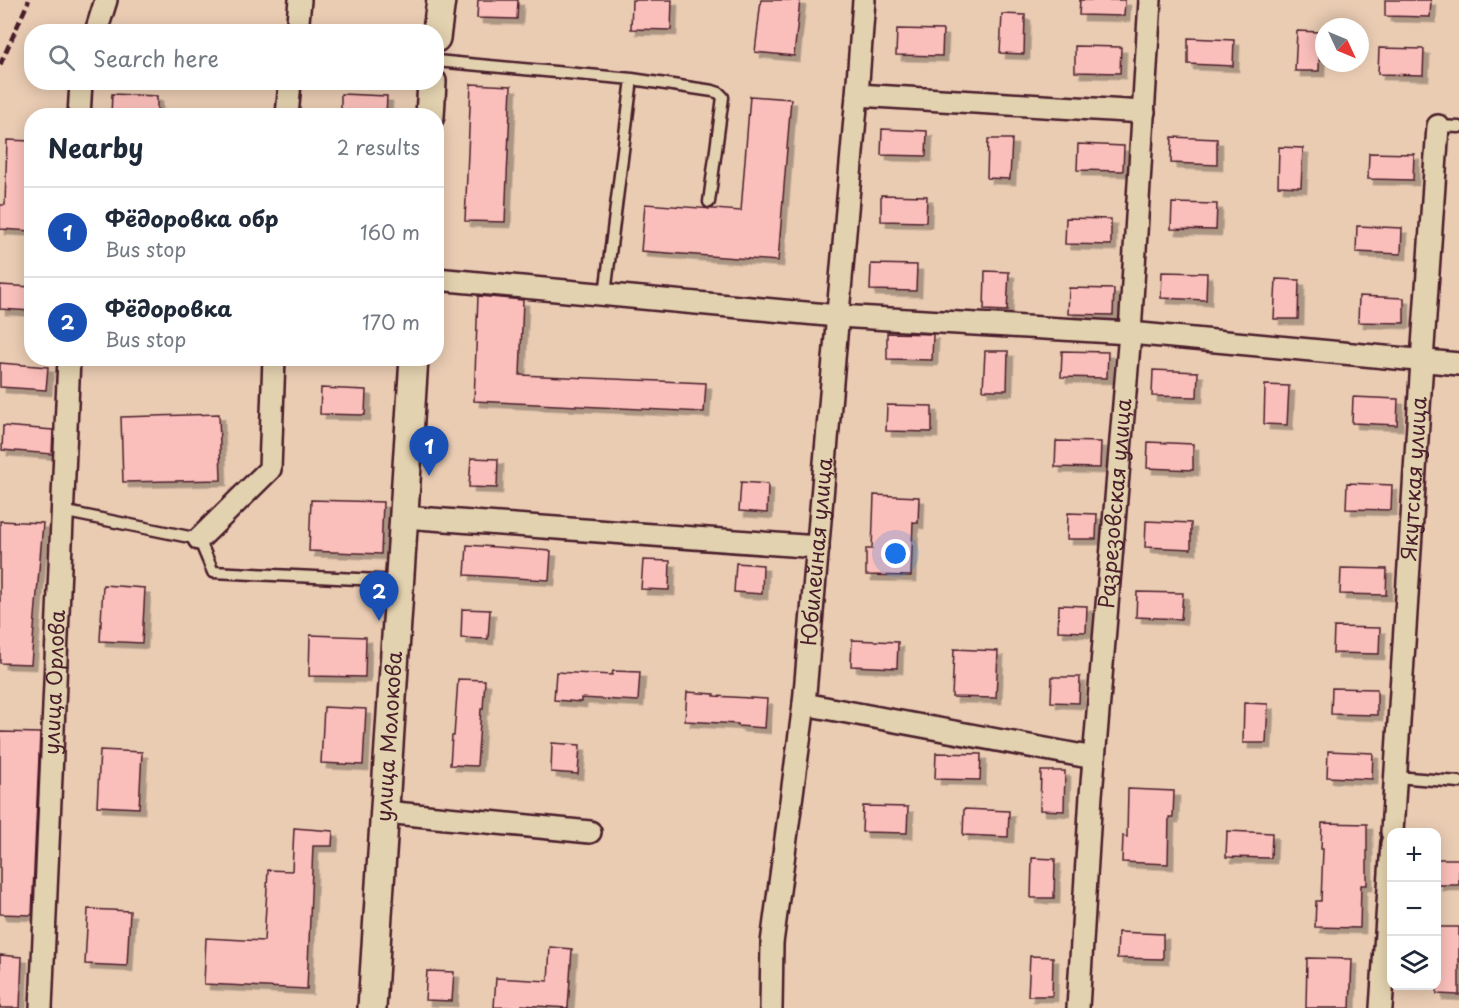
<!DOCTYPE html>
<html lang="en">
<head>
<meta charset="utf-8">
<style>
	:root { --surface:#fff; --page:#f2f2f3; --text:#1f2937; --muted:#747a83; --line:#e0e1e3; --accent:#4a1f2b }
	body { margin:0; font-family:"Playpen Sans",sans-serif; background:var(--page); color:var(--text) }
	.controls { position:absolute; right:18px; bottom:18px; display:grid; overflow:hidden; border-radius:12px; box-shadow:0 3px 15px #0003 }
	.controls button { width:54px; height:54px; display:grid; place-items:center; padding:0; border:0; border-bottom:2px solid var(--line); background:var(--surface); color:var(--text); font:30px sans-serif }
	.compass { position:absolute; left:1315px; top:18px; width:54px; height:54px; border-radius:50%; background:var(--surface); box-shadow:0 3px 15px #0003; rotate:134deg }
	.you { position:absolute; left:896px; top:554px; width:21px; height:21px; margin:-15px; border:4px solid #fff; border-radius:50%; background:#1a73e8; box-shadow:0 0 0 9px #1a73e833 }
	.badge { display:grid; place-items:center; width:39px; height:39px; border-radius:50%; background:var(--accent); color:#fff; font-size:20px; font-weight:700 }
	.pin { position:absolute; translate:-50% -50px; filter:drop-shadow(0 2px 3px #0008) }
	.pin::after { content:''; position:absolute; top:32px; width:21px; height:18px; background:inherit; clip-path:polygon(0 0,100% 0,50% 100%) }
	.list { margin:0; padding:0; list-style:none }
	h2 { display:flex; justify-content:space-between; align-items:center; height:78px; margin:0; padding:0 24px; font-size:26px }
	h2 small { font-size:20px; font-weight:400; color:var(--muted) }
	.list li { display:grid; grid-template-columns:39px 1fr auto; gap:18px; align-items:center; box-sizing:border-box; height:90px; padding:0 24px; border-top:2px solid var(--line) }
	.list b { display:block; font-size:22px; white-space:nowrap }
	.list p { margin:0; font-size:20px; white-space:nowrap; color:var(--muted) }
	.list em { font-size:20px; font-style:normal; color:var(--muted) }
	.icon { flex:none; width:33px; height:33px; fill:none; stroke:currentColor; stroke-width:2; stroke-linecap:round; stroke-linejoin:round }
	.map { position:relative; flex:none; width:1459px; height:1008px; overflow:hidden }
	.search { position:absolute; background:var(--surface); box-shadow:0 3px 15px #0003; left:24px; top:24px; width:420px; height:66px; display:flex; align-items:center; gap:15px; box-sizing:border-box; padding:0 21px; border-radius:24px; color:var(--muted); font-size:22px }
	.panel { position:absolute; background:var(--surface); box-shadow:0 3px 15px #0003; left:24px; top:108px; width:420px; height:258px; border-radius:24px }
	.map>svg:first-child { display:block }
</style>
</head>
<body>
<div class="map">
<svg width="1459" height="1008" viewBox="0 0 1459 1008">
	<defs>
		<filter id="shadow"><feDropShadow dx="5.5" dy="5.5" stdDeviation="0" flood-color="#0004"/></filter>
	</defs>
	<rect width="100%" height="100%" fill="#eaccb3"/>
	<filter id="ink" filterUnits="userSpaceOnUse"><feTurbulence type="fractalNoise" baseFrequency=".0167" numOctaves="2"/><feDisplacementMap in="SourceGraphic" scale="12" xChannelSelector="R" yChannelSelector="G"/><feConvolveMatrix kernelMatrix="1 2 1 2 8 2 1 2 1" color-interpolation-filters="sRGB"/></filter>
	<g filter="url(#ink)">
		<!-- building -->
		<path fill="#fbbfbb" stroke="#4a1f2b" stroke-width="1.5" filter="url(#shadow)" d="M478 0H518L517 19 477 18Z
			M632 0H672L671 30 631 29Z
			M761 0H800L794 56 755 52Z
			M1080 0H1125L1124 16 1079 15Z
			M1385 0H1431L1430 17 1385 16Z
			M1002 14 1025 15 1024 54 1000 53Z
			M897 29 943 30 942 56 896 55Z
			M1297 31 1320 32 1319 71H1295Z
			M1188 38 1234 40 1233 66 1188 64Z
			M1075 46 1121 47 1120 73 1075 72Z
			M1379 48 1424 49 1423 75 1378 74Z
			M471 84 511 86 505 222 465 221Z
			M112 94 157 96V116H111Z
			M341 94 387 96 386 116H341Z
			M750 96 791 99 778 261 641 251 645 204 741 211Z
			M882 129 927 131 926 156 881 155Z
			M1172 137 1217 139V165L1171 163Z
			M988 139H1012L1010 179 987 178Z
			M7 140 31 141 28 207H32V231L0 229V205H5Z
			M1078 144 1124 146 1123 171 1077 170Z
			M1279 147 1303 148 1301 187 1278 186Z
			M1369 153 1414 154 1413 180 1368 179Z
			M881 195 927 196 926 222 881 221Z
			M1172 203 1217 204 1216 230 1171 229Z
			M1066 218 1111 219V245L1065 244Z
			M1357 226 1402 228 1401 254 1356 252Z
			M871 264 917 265 916 291 870 290Z
			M985 271 1009 272 1007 311 984 310Z
			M1162 272 1207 273 1206 300 1161 298Z
			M1276 279 1299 280 1298 319H1274Z
			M0 285 32 287V311L0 309Z
			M1069 288 1114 289 1113 315 1068 314Z
			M478 296 523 300 520 375 706 383 704 412 474 401Z
			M1359 296 1404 298V323L1358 322Z
			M887 333 933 334 932 360 887 359Z
			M985 351H1008L1007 390H983Z
			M1062 351 1108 352 1107 378 1061 377Z
			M0 363 48 367 46 390 0 387Z
			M1153 370 1198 372 1197 397 1152 396Z
			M1265 385 1289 386 1287 425 1264 424Z
			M321 388 366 390 365 415 320 414Z
			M1353 397 1398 399 1397 425 1352 423Z
			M887 405 932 406V432L886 431Z
			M219 414 221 480 123 482 121 417Z
			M3 426 53 430 52 454 2 450Z
			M1056 441 1101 442 1100 468 1055 467Z
			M1148 442 1193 444V470L1147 468Z
			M471 458 498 459 497 488 469 487Z
			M741 482 768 484 767 513 739 511Z
			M1347 483 1392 485 1391 510 1346 509Z
			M874 495 919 497 918 523 913 522 911 576 866 575V549H872Z
			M311 500 383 502 381 554 309 551Z
			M1068 513 1097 514 1096 539H1067Z
			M0 521 43 523 31 664 0 663Z
			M1146 521 1191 523V549L1145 547Z
			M467 545 551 551 549 580 465 575Z
			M643 560 670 561 669 590 641 589Z
			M736 563 763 565 762 594 734 592Z
			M1341 568 1387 569 1386 595 1340 594Z
			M103 585 145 588 142 643 100 641Z
			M1137 592 1183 593 1181 619 1136 617Z
			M1059 605 1087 606 1086 632 1058 631Z
			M462 609 490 610 488 639 461 638Z
			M1334 627 1380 628 1379 654 1333 653Z
			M310 635 366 637 365 677 309 676Z
			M852 640 898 642 897 668 851 666Z
			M954 649 998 651 996 698 952 697Z
			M613 671 640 672 638 701 581 698V702L554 700 556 672 612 675Z
			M1052 677H1080L1079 703 1051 702Z
			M458 679 485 680 483 709H481L477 766 450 765 452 736H454Z
			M1332 688 1377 689V715L1331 714Z
			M687 692 714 694V696L767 699 765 728 738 726V724L685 721Z
			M1244 703 1268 704 1266 743H1243Z
			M324 707 366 709 363 765 321 763Z
			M0 732 40 733 32 915 0 914Z
			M552 743 580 745 578 774 551 772Z
			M100 750 142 752 139 808 97 806Z
			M1328 751 1373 753 1372 779 1327 777Z
			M936 753 981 754 980 780 935 779Z
			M1041 771H1065L1064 811 1040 810Z
			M1128 789 1174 791 1173 817H1169L1168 864 1122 862 1123 836 1127 837Z
			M863 806 908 807 907 833 862 832Z
			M964 809 1009 811 1008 837 963 835Z
			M1322 823 1367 824V885H1361L1360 928 1315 927 1316 901H1321L1323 849H1321Z
			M294 828 333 831 332 846H313L307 989 204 984 206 938 264 941 268 870 292 871Z
			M1227 831 1272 833 1271 858 1226 857Z
			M1032 858 1055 859 1054 898H1031Z
			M1437 859H1459V885H1437Z
			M88 909 130 911 127 966 85 964Z
			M1437 927H1459V995L1437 994Z
			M1118 932 1163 934V959L1117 958Z
			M550 947 572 949 568 1008 522 1005V1008L494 1007 496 978 548 981Z
			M0 955 22 957 20 1008H0Z
			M1030 956 1053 957 1052 996H1028Z
			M1307 958 1352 959 1350 1008H1306Z
			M427 971 454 972 452 1001 425 1000Z"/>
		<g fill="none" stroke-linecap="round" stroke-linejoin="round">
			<!-- service casing -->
			<g stroke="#4a1f2b" stroke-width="15">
				<path id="service" d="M436 61 632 79 713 91 719 93 723 97 709 202
					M1438 126 1459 127
					M605 294 632 79
					M62 511 199 539 213 572 400 581
					M1396 777 1459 782"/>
			</g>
			<!-- minor casing -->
			<g stroke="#4a1f2b" stroke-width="26">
				<g id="minor">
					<path d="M96 32 106 0"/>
					<path d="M297 32 300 0"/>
					<path d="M857 95 1144 112"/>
					<path d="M79 116 81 82"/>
					<path d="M287 116 290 82"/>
					<path d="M436 279 838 316 1130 333 1459 364"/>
					<path d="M404 517 818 547"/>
					<path d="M199 539 270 469 274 358"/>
					<path d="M804 704 1094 758"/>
					<path d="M385 812 590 832"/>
					<path id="s1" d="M1392 832 1422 361 1438 126"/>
					<path id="s2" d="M41 1008 69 358"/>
					<path id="s3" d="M771 1008 772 943 804 704 857 95 864 0"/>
					<path id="s4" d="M1078 1008 1091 795 1130 333 1150 0"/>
					<path d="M1381 1008 1392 843"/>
				</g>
			</g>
			<!-- tertiary casing -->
			<g stroke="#4a1f2b" stroke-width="32">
				<g id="tertiary">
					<path d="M436 38 441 0"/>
					<path d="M430 116 432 82"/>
					<path id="s5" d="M372 1008 414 358"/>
				</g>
			</g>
			<!-- service -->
			<use href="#service" stroke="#e3d2af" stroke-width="10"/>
			<!-- minor -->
			<use href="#minor" stroke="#e3d2af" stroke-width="21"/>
			<!-- tertiary -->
			<use href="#tertiary" stroke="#e3d2af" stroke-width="27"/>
			<!-- rail -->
			<path stroke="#4a1f2b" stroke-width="4.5" stroke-dasharray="9 4.5" stroke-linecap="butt" d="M0 65 29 0"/>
		</g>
	</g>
	<g text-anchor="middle" stroke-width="4.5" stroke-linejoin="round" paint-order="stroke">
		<!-- street labels -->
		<g font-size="21" fill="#4a1f2b" stroke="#e3d2af">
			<text dy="7" stroke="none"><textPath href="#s1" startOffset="354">Якутская улица</textPath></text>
			<text dy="7" stroke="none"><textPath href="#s4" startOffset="506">Разрезовская улица</textPath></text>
			<text dy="7" stroke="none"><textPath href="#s3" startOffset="459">Юбилейная улица</textPath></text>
			<text dy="7" stroke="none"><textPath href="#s2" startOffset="326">улица Орлова</textPath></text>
			<text dy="7" stroke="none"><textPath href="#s5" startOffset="272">улица Молокова</textPath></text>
		</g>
	</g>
</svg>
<div class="controls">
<button>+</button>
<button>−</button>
<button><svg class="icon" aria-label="layers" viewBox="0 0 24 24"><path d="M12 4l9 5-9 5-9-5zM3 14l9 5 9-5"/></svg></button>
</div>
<svg class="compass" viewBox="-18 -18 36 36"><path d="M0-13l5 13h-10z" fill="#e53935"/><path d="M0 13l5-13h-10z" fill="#747a83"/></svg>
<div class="you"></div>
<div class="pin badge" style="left:429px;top:476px;background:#1a4fb4">1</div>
<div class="pin badge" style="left:379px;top:621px;background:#1a4fb4">2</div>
<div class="search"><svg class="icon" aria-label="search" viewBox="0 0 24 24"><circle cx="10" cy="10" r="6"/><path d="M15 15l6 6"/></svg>Search here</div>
<section class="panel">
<h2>Nearby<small>2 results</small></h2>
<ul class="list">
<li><span class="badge" style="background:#1a4fb4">1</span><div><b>Фёдоровка обр</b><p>Bus stop</p></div><em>160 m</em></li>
<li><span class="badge" style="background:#1a4fb4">2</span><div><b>Фёдоровка</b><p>Bus stop</p></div><em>170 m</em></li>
</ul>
</section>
</div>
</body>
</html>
